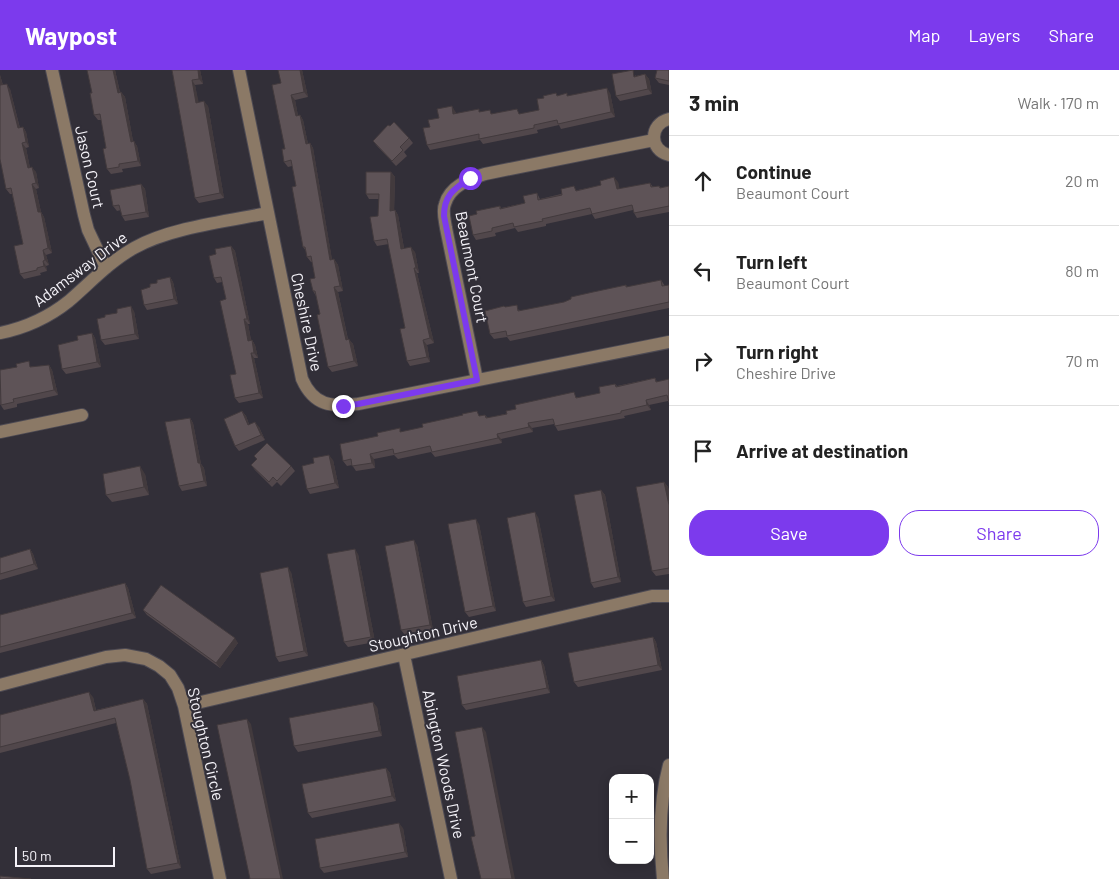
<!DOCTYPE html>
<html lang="en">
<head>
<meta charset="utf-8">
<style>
	:root { --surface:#fff; --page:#f2f2f2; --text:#222; --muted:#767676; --line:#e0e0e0; --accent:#7c3aed }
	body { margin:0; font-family:Barlow,sans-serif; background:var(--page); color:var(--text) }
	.controls { position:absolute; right:15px; bottom:15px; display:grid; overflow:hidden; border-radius:10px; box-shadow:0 2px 12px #0003 }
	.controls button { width:45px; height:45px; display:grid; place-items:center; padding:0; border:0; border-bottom:1px solid var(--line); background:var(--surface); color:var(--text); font:25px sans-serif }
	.scale { position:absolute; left:15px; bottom:12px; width:100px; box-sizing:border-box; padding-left:5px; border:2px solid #f5f3f9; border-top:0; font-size:14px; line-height:18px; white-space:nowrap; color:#f5f3f9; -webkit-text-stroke:4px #322f38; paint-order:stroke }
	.stop { position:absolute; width:15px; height:15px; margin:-11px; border:4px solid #7c3aed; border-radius:50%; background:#fff }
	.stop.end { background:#7c3aed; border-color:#fff; box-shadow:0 1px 5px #0008 }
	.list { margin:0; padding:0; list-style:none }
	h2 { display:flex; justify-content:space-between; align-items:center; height:65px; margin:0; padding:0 20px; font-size:21px }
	h2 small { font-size:16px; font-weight:400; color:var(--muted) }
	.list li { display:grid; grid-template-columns:32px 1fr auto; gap:15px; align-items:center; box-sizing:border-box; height:90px; padding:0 20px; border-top:1px solid var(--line) }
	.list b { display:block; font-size:19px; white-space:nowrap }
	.list p { margin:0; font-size:16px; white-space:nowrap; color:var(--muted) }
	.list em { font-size:16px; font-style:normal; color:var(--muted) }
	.actions { display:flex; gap:10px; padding:15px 20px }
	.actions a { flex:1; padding:11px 0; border:1px solid var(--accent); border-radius:20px; text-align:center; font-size:18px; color:var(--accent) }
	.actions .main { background:var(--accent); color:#fff }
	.icon { flex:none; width:28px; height:28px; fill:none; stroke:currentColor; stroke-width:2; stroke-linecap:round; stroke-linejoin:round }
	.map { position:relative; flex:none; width:669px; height:809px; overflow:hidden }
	header { display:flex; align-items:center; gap:30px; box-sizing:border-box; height:70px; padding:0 25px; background:var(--accent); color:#fff }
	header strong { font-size:24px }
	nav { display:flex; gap:28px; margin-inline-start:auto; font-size:18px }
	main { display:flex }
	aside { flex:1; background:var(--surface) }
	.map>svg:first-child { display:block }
</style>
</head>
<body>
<header>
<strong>Waypost</strong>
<nav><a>Map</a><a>Layers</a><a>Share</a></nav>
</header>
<main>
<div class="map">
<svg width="669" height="809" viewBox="0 0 669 809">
	<rect width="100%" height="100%" fill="#322f38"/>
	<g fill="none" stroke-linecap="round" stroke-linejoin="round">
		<!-- minor casing -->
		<g stroke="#4d4a53" stroke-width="14">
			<path id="minor" d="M52 0 84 145 88 160 106 198
				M239 0 302 309C314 336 331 337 358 334L669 272
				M669 49C649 54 649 80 669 85
				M0 263C25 258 49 247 69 231 90 213 109 192 134 178 169 158 227 151 268 143
				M477 310 446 158C445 151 442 141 445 134 450 116 469 109 485 104L654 70
				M0 362 82 345
				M404 585 451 809
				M0 615 106 587 125 585 146 589 159 596 170 605 178 618 184 636 220 809
				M184 636 652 526H669
				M663 809C659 770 659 732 669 695"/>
		</g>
		<!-- minor -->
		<use href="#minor" stroke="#8b7966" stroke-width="12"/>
	</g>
	<!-- wall -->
	<path fill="#51474b" d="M115 0 120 22H121L125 27 133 71 137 76 141 96 122 99 123 102 111 104 107 99 106 78 101 50H98L94 45 92 23Z
		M172 0H200L203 14 195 15 198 32 208 36 224 128 199 133 195 128Z
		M302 0 308 27 295 30 298 46 300 45 303 50 308 74 310 73 313 78 332 190 334 189 338 195 343 221 338 222 348 269 353 274 358 296 332 302 328 297 320 244 316 226 313 221 315 208 312 192H311L307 187 306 181 303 177 296 116 292 96 288 97 284 92 285 79 281 13Z
		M669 0V15L659 13 655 8Z
		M645 4 649 9 652 24 620 31 616 26 636 5V6Z
		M0 5 3 15 10 19 20 58 23 57 26 62 29 77 26 78 30 98 36 102 39 118 36 119 41 142 44 147 52 183 46 185 49 195 46 196 47 201 40 203 41 205 24 209 20 204 23 174 12 124H10L6 119 0 89Z
		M610 23 615 47 561 59 559 55 537 60 538 63 483 74 480 70 430 80 427 75 430 57 439 48 455 41 456 44 481 42 493 44H521L539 40 558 25 568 26Z
		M409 68 413 73 404 82 407 86 396 96 377 76 373 71Z
		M391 102 395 107 394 141 395 140 398 145 404 178 415 182 419 203H417L434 273 427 275 430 292 410 296 407 291 405 258 389 174 377 176 374 171 378 146 379 129H369L366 124Z
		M618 112 619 119 650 113 653 117 659 116 661 118 669 116V142L637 148 634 143 633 140 595 149 592 144 546 154V156L518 162 515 158 495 163 496 166 476 170 473 165 477 144 500 136 501 138 525 133 537 123 540 129 578 120Z
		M141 114 145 119 149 147 125 151 122 146 121 140 117 141 113 136Z
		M231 176 235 181 250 254H248L251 270H252L255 275 258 288H254L263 328 239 333 235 328 236 304 226 229 222 212 217 213 214 208 216 184Z
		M170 207 173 212 178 234 147 240 144 235 150 217 157 213Z
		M661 210 665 216 669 215V238L510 271 507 267 494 269 490 264 505 237 520 240V241L564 232 626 215 627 217Z
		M134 241 139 269 105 275 101 270Z
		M92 263 95 268 101 297 66 304 62 299 78 270Z
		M49 295 52 300 58 325 17 334V337L4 340 0 334V300Z
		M655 308 657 312 669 309V333L668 331 649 335 651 340 624 346 625 348 558 361 554 354 532 358 533 362 501 369 502 373 435 387 431 382 398 389 394 385 374 389 375 398 356 401 352 395 347 396 343 391 402 362 485 345 488 348 578 327V328L600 323 615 314 617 316Z
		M242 341 246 346 249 354 259 357 265 370 239 381 235 376Z
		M190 348 193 353 201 394 204 398 207 416 182 421 179 416Z
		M254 386 291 396 295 401 281 416 277 412 272 417 255 400 251 395 257 390Z
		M333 390 339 418 310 424 307 419Z
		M145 404 149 425 112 432 106 425Z
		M664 412 668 417 669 422V504L656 506 652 501Z
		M601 420 605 425 621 512 594 518 591 513Z
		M538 447 555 531 526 537 523 532Z
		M479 454 496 541 469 547 465 542Z
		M417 475 433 560 405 565 401 560Z
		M30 479 33 484 38 499 0 510V488Z
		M358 484 375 572 348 577 344 572Z
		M291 502 308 586 279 592 276 587Z
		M125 513 128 518 136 548 0 583V545Z
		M143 540 238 573 220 598 147 545Z
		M653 567 656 572 662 600 578 617 574 612Z
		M541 590 544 595 550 623 466 640 462 635Z
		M93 627 96 640 143 629 147 634 181 798 151 804 147 799 130 710 116 653 0 683V645Z
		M377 637 382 666 298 682 294 676Z
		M386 698 390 703 396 731 312 748 308 743Z
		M403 758 408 787 324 803 320 798Z"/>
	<!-- shaded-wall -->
	<path fill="#423a3d" d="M113 0H115L121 28 118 23Z
		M198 0H200L203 14 199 9Z
		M300 0H302L308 27 304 22Z
		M645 4 649 9 652 24 648 19Z
		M0 5 4 20 0 14Z
		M192 10 195 15 200 38 196 33Z
		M7 14 10 19 21 63 18 58Z
		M607 18 610 23 615 47 611 42Z
		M121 22 125 27 134 77 131 72Z
		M291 25 295 30 299 51 296 46Z
		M204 31 208 36 224 128 220 123Z
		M452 36 455 41 457 49 453 44Z
		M300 45 303 50 309 79 306 74Z
		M23 57 26 62 29 77 26 72Z
		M134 71 137 76 141 96 138 91Z
		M22 73 26 78 31 103 28 98Z
		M310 73 313 78 333 195 330 190Z
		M32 97 36 102 39 118 36 113Z
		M391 102 395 107 394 146 390 141Z
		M614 107 618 112 621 124 617 119Z
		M32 114 36 119 42 147 38 142Z
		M141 114 145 119 149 147 146 142Z
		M395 140 398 145 405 184 401 179Z
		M41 142 44 147 52 183 48 178Z
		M231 176 235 181 250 254 247 249Z
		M411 177 415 182 419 203 416 198Z
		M43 180 46 185 49 195 45 190Z
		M334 189 338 195 343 221 340 216Z
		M43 191 46 196 47 201 44 196Z
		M414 198 417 203 434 273 430 268Z
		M170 207 173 212 178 234 174 229Z
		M334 217 338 222 349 275 346 270Z
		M131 236 134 241 139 269 135 264Z
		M244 249 248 254 252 276 248 271Z
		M92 263 95 268 101 297 97 292Z
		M349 269 353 274 358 296 354 291Z
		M252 270 255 275 258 288 254 283Z
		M423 270 427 275 430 292 427 287Z
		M251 283 254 288 263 328 259 323Z
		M49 295 52 300 58 325 54 320Z
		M646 330 649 335 651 340 647 335Z
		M242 341 246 346 251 360 248 355Z
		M190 348 193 353 201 394 204 398 207 416 204 411 198 393Z
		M255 352 259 357 265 370 261 365Z
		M528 353 532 358 533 362 529 357Z
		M497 364 501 369 502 373 498 368Z
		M370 384 374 389 375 398 372 393Z
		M329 385 333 390 339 418 335 413Z
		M140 396 145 404 149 425 144 417Z
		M664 412 668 417 669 422V435Z
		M601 420 605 425 621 512 618 507Z
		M535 442 538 447 555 531 551 526Z
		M476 449 479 454 496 541 493 536Z
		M414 470 417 475 433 560 430 555Z
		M30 479 33 484 38 499 34 494Z
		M355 479 358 484 375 572 371 567Z
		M288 497 291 502 308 586 304 581Z
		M125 513 128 518 136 548 132 543Z
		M653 567 656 572 662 600 658 595Z
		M235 568 238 573 220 598 216 593Z
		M541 590 544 595 550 623 547 618Z
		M89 622 93 627 97 646 94 641Z
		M143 629 147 634 181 798 178 793Z
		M373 632 377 637 382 666 379 661Z
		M247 649 251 654 283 809H281Z
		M482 657 486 662 515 809H512Z
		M386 698 390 703 396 731 392 726Z
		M399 753 403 758 408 787 405 782Z"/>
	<!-- building -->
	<path fill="#5e5357" stroke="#423a3d" d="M87 0H113L118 23 121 22 131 72 134 71 138 91 119 94V97L107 99 103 79 106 78 100 44 94 45 90 23H92Z
		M172 0H198L199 9 192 10 196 33 204 31 220 123 195 128Z
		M278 0H300L304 22 291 25 296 46 300 45 306 74 310 73 330 190 334 189 340 216 334 217 346 270 349 269 354 291 328 297 317 245 320 244 315 221H313L310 209 315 208 311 186 307 187 305 177H303L292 117 296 116 291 90 284 92 282 79H285L272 15 281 13Z
		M633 0 634 7 645 4 648 19 616 26 612 4Z
		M657 0H669V11L655 8Z
		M0 14V15L7 14 18 58 23 57 26 72 22 73 28 98 32 97 36 113 32 114 38 142H41L48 178 43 180 45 190 43 191 44 196 37 198V200L20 204 14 176 23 174 11 118 6 119 0 89Z
		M607 18 611 42 558 54 557 50 534 55V58L479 69V64L427 75 423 58 430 57 428 50 439 48 437 39 452 36 453 44 479 39V42L490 40 491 44 517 39 519 44 539 40 537 29 544 28 543 26 556 23 557 26 567 23V26Z
		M394 52 409 68 400 77 403 80 392 91 373 71 388 55 390 56Z
		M366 102H391L390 141 395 140 401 179 411 177 416 198H414L430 268 423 270 427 287 407 291 400 259 405 258 387 169 374 171 370 147 378 146 379 124H366Z
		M614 107 617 119 650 113 651 117 659 116 660 118 669 116V136L634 143 632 135 592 144 590 138 542 149 543 151 514 157 513 153 492 158V161L473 165 469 146 477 144 476 141 500 136V139L525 133 523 126 537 123 538 130 562 125 561 119 574 116 576 121 601 115 600 111Z
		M141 114 146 142 122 146 119 135 113 136 110 120Z
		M231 176 247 249H244L248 271 252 270 254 283H251L259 323 235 328 230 305 236 304 220 231 226 229 221 207 214 208 209 186 216 184 215 179Z
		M170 207 174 229 144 235 141 220 150 217V214L157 213V210Z
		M661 210 662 216 669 215V232L507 266 506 261 490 264 485 241 504 236 505 237 517 235 518 241 564 232 571 229V227L593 222 626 215V217Z
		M131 236 135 264 101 270 97 249 105 247V245L117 243V239Z
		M92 263 97 292 62 299 58 275 78 270 77 266Z
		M29 291 30 297 49 295 54 320 13 329 14 332 1 335 0 300 17 297 16 294Z
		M655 308 656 312 669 309V332L667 325 646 330 647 335 621 341V343L555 356 553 349 528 353 529 357 497 364 498 368 432 382 430 376 394 384 393 379 370 384 372 393 352 396 351 389 343 391 340 374 378 366 377 363 400 358V362L423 357 422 354 463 345 462 344 477 341 479 346 485 345 486 348 507 344 506 341 516 339 515 335 574 322 576 328 600 323 599 317 615 314 616 317Z
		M242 341 248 355 255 352 261 365 235 376 224 349Z
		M190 348 198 393H200L204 411 179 416 165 352Z
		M267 373 291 396 277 411 273 407 269 412 251 395 257 389 254 386Z
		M329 385 335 413 307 419 302 396 314 393 313 388Z
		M140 396 144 417 106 425 103 404Z
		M664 412 669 435V498L652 501 636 417Z
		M601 420 618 507 591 513 574 425Z
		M535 442 551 526 523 532 507 448Z
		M476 449 493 536 465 542 448 454Z
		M414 470 430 555 401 560 385 476Z
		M30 479 34 494 0 504V488Z
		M355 479 371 567 344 572 327 484Z
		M288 497 304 581 276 587 260 503Z
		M125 513 132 543 0 577V545Z
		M161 515 235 568 216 593 143 540Z
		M653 567 658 595 574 612 568 583Z
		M541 590 547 618 462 635 457 606Z
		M89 622 94 641 143 629 178 793 147 799 130 710 115 648 0 677V645Z
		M373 632 379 661 294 676 289 648Z
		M247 649 281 809H250L217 655Z
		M482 657 512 809H481L471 767 475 766 455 662Z
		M386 698 392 726 308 743 302 714Z
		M399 753 405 782 320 798 315 769Z
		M0 806 31 809H0Z"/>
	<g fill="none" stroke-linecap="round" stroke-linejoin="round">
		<!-- route -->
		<path stroke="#7c3aed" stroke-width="6" d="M343 336 358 334 477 310 444 146C444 125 454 119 470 108"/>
	</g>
	<g text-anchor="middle" stroke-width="4" stroke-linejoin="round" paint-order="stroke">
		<!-- street labels -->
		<g font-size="16" fill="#f5f3f9" stroke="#322f38">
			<text transform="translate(90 97) rotate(77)" y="6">Jason Court</text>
			<text transform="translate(472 197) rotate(79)" y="6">Beaumont Court</text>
			<text transform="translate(80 199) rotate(-37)" y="6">Adamsway Drive</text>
			<text transform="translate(307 252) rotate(78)" y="6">Cheshire Drive</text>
			<text transform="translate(423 564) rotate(-13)" y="6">Stoughton Drive</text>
			<text transform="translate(206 674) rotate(77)" y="6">Stoughton Circle</text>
			<text transform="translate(444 694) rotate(78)" y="6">Abington Woods Drive</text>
		</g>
	</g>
</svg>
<div class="controls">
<button>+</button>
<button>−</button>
</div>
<div class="scale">50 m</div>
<div class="stop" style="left:470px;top:108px"></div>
<div class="stop end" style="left:343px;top:336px"></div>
</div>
<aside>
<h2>3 min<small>Walk · 170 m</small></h2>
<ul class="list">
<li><svg class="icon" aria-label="ahead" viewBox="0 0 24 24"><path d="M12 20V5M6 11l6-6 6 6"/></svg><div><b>Continue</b><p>Beaumont Court</p></div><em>20 m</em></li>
<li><svg class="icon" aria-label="left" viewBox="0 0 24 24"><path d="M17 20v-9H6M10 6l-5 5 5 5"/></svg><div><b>Turn left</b><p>Beaumont Court</p></div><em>80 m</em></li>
<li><svg class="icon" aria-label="right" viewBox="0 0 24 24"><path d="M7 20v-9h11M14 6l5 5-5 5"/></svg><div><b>Turn right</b><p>Cheshire Drive</p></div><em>70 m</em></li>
<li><svg class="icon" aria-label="arrive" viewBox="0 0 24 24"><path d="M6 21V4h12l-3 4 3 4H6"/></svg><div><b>Arrive at destination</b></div></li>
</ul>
<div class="actions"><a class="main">Save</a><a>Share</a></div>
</aside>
</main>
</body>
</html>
